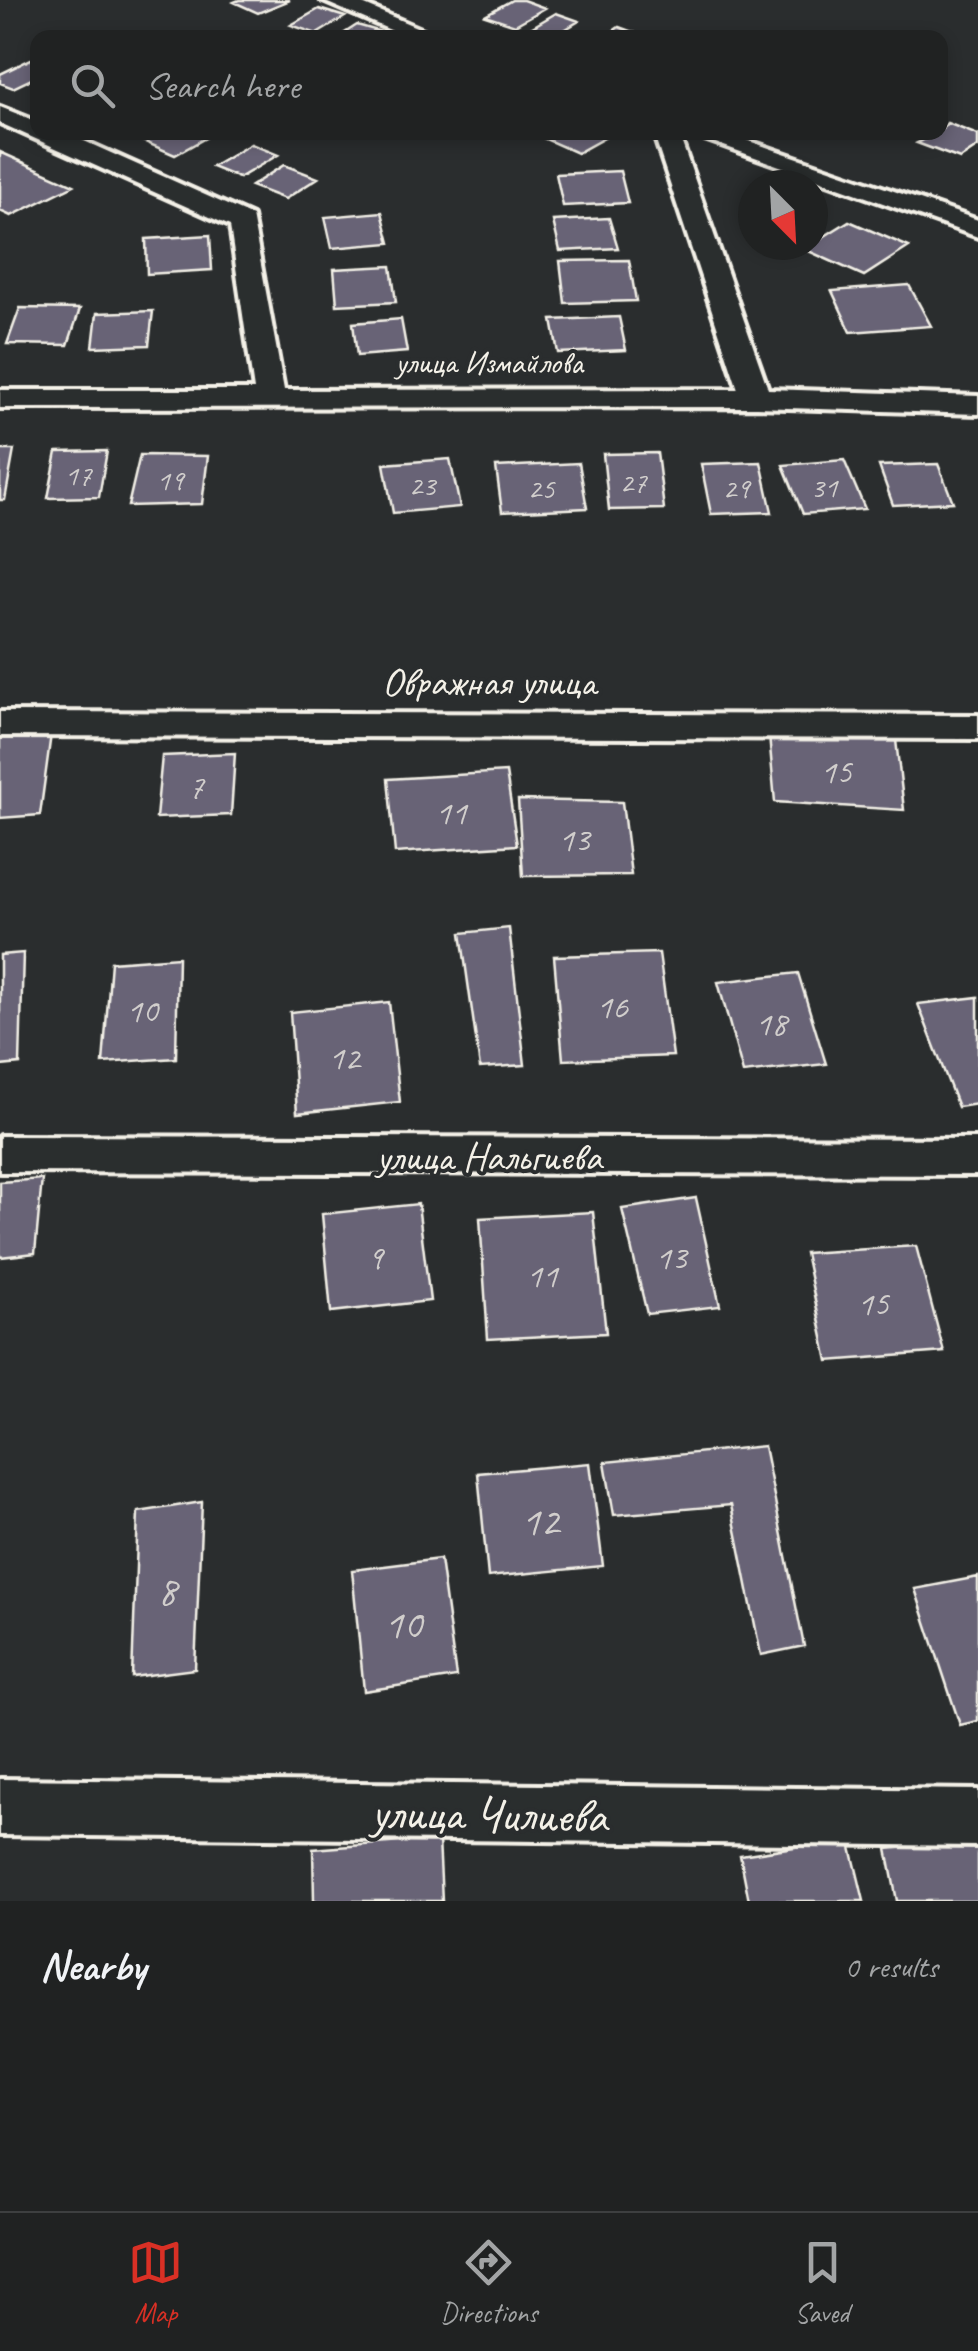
<!DOCTYPE html>
<html lang="en">
<head>
<meta charset="utf-8">
<style>
	:root { --surface:#202222; --page:#2d2f2f; --text:#f1f3f6; --muted:#a2a4a5; --line:#3d3f40; --accent:#d93025 }
	body { margin:0; font-family:Caveat,sans-serif; background:var(--page); color:var(--text) }
	.compass { position:absolute; left:738px; top:170px; width:90px; height:90px; border-radius:50%; background:var(--surface); box-shadow:0 5px 15px #0003; rotate:156deg }
	.list { margin:0; padding:0; list-style:none }
	h2 { display:flex; justify-content:space-between; align-items:center; height:130px; margin:0; padding:0 40px; font-size:42px }
	h2 small { font-size:32px; font-weight:400; color:var(--muted) }
	.icon { flex:none; width:55px; height:55px; fill:none; stroke:currentColor; stroke-width:2; stroke-linecap:round; stroke-linejoin:round }
	.map { position:relative; flex:none; width:978px; height:1901px; overflow:hidden }
	.search { position:absolute; background:var(--surface); box-shadow:0 5px 15px #0003; left:30px; right:30px; top:30px; height:110px; display:flex; align-items:center; gap:25px; box-sizing:border-box; padding:0 35px; border-radius:20px; color:var(--muted); font-size:38px }
	.sheet { height:310px; background:var(--surface) }
	nav { display:flex; justify-content:space-around; align-items:center; box-sizing:border-box; height:140px; border-top:2px solid var(--line); background:var(--surface); font-size:28px; color:var(--muted) }
	nav a { display:grid; justify-items:center; gap:5px }
	nav .on { color:var(--accent) }
	.map>svg:first-child { display:block }
</style>
</head>
<body>
<div class="map">
<svg width="978" height="1901" viewBox="0 0 978 1901">
	<rect width="100%" height="100%" fill="#2a2d2e"/>
	<filter id="ink" filterUnits="userSpaceOnUse"><feTurbulence type="fractalNoise" baseFrequency=".01" numOctaves="2"/><feDisplacementMap in="SourceGraphic" scale="20" xChannelSelector="R" yChannelSelector="G"/><feConvolveMatrix kernelMatrix="1 2 1 2 8 2 1 2 1" color-interpolation-filters="sRGB"/></filter>
	<g filter="url(#ink)">
		<!-- building -->
		<path fill="#676476" stroke="#f4f1e8" stroke-width="2.5" d="M239 0H290L258 13 234 2Z
			M512 0H523L545 8 515 25 485 15Z
			M319 9 345 17 317 34 291 25Z
			M556 13 579 21 551 38 522 33Z
			M357 25 385 33 379 38H337Z
			M619 27 649 38H603Z
			M31 59 38 61V76L13 88 0 83V74Z
			M947 123 978 135V147L960 159 917 143 940 132Z
			M151 132H200L209 136 175 155 138 139Z
			M554 132H611L613 133 577 153 543 138Z
			M251 144 278 155 239 178 212 167Z
			M0 152 74 185 11 216 0 211Z
			M284 165 318 178 285 199 251 186Z
			M620 171 628 203 563 206 556 174Z
			M382 212 390 243 332 248 325 217Z
			M609 218 618 248 560 251 553 221Z
			M849 221 909 247 864 276 804 249Z
			M210 235 212 270 147 274 146 239Z
			M629 260 636 301 565 303 560 261Z
			M391 266 396 302 337 305 334 269Z
			M909 285 931 326 851 332 832 291Z
			M20 308 80 309 68 345 7 344Z
			M153 311 149 345 93 347 97 313Z
			M619 317 626 350 558 353 552 320Z
			M401 319 407 352 357 356 353 323Z
			M0 450H14L5 500H0Z
			M107 451 99 497 48 498 57 452Z
			M657 453 664 509 609 510 603 454Z
			M140 455 208 456 202 504 128 506Z
			M450 459 460 507 393 513 384 464Z
			M844 460 865 509 803 514 783 465Z
			M761 462 772 512 711 514 701 464Z
			M579 463 587 508 502 512 496 467Z
			M938 464 953 502 893 505 879 466Z
			M51 734 40 815 0 818V735Z
			M769 735 896 740 904 810 775 802Z
			M235 753 231 815 156 818 162 756Z
			M506 772 517 845 395 853 388 779Z
			M518 800 622 802 631 875 523 876Z
			M509 928 525 1065 480 1068 461 933Z
			M23 953 20 1064 0 1066V955Z
			M659 953 673 1056 563 1060 554 956Z
			M178 957 176 1058 103 1063 111 962Z
			M798 973 826 1064 743 1073 718 982Z
			M978 997V1104L958 1107 918 1004Z
			M389 1002 400 1102 297 1113 290 1012Z
			M42 1179 35 1253 0 1257V1182Z
			M696 1198 720 1306 647 1314 622 1209Z
			M418 1204 430 1301 331 1312 322 1214Z
			M593 1212 606 1333 488 1339 480 1218Z
			M916 1246 944 1352 828 1361 805 1253Z
			M764 1446 804 1646 761 1655 731 1505 614 1515 605 1462Z
			M590 1463 603 1566 488 1577 478 1473Z
			M202 1502 195 1669 132 1677 138 1512Z
			M440 1559 456 1677 364 1691 352 1570Z
			M978 1577V1721L960 1725 915 1589Z
			M439 1839 442 1901H314L313 1849Z
			M849 1839 864 1901H749L740 1855Z
			M978 1840V1901H897L887 1849Z"/>
		<g fill="none" stroke-linecap="round" stroke-linejoin="round">
			<!-- street casing -->
			<g stroke="#f4f1e8" stroke-width="8">
				<path id="street" d="M321 0H353L442 38H409Z
					M0 107 38 122V132H64L252 216 284 390 738 389 653 132H678L768 389 978 396V414L756 407 0 408V390H254L230 226 0 123Z
					M685 132H723L978 220V237Z
					M0 712 978 715V739L0 736Z
					M0 1136 978 1139V1175L0 1172Z
					M0 1779 978 1790V1846L0 1835Z"/>
			</g>
			<!-- street -->
			<use href="#street" fill="#2a2d2e" fill-rule="evenodd"/>
		</g>
	</g>
	<g text-anchor="middle" stroke-width="8" stroke-linejoin="round" paint-order="stroke">
		<!-- far-number labels -->
		<g font-size="30" fill="#d1cecc">
			<text x="78" y="485">17</text>
			<text x="170" y="490">19</text>
			<text x="633" y="492">27</text>
			<text x="422" y="495">23</text>
			<text x="824" y="497">31</text>
			<text x="541" y="498">25</text>
			<text x="736" y="498">29</text>
		</g>
		<!-- far-street labels -->
		<g font-size="32" fill="#f4f1e8" stroke="#2a2d2e">
			<text x="489" y="373">улица Измайлова</text>
		</g>
		<!-- number labels -->
		<g font-size="35" fill="#d1cecc">
			<text x="836" y="783">15</text>
			<text x="196" y="798">7</text>
			<text x="451" y="824">11</text>
			<text x="574" y="851">13</text>
			<text x="612" y="1018">16</text>
			<text x="142" y="1022">10</text>
			<text x="771" y="1035">18</text>
			<text x="344" y="1069">12</text>
			<text x="375" y="1269">9</text>
			<text x="671" y="1269">13</text>
			<text x="542" y="1287">11</text>
			<text x="873" y="1315">15</text>
		</g>
		<!-- street labels -->
		<g font-size="40" fill="#f4f1e8" stroke="#2a2d2e">
			<text x="489" y="695">Овражная улица</text>
			<text x="489" y="1170">улица Нальгиева</text>
		</g>
		<!-- near-number labels -->
		<g font-size="42" fill="#d1cecc">
			<text x="540" y="1535">12</text>
			<text x="167" y="1605">8</text>
			<text x="403" y="1638">10</text>
		</g>
		<!-- near-street labels -->
		<g font-size="48" fill="#f4f1e8" stroke="#2a2d2e">
			<text transform="translate(489 1813) rotate(1)" y="17">улица Чилиева</text>
		</g>
	</g>
</svg>
<svg class="compass" viewBox="-18 -18 36 36"><path d="M0-13l5 13h-10z" fill="#e53935"/><path d="M0 13l5-13h-10z" fill="#a2a4a5"/></svg>
<div class="search"><svg class="icon" aria-label="search" viewBox="0 0 24 24"><circle cx="10" cy="10" r="6"/><path d="M15 15l6 6"/></svg>Search here</div>
</div>
<section class="sheet">
<h2>Nearby<small>0 results</small></h2>
<ul class="list">
</ul>
</section>
<nav>
<a class="on"><svg class="icon" aria-label="map" viewBox="0 0 24 24"><path d="M3 6l6-2 6 2 6-2v14l-6 2-6-2-6 2zM9 4v14M15 6v14"/></svg>Map</a>
<a><svg class="icon" aria-label="directions" viewBox="0 0 24 24"><path d="M12 3l9 9-9 9-9-9zM9 14v-3h6M13 9l2 2-2 2"/></svg>Directions</a>
<a><svg class="icon" aria-label="saved" viewBox="0 0 24 24"><path d="M7 4h10v16l-5-4-5 4z"/></svg>Saved</a>
</nav>
</body>
</html>
